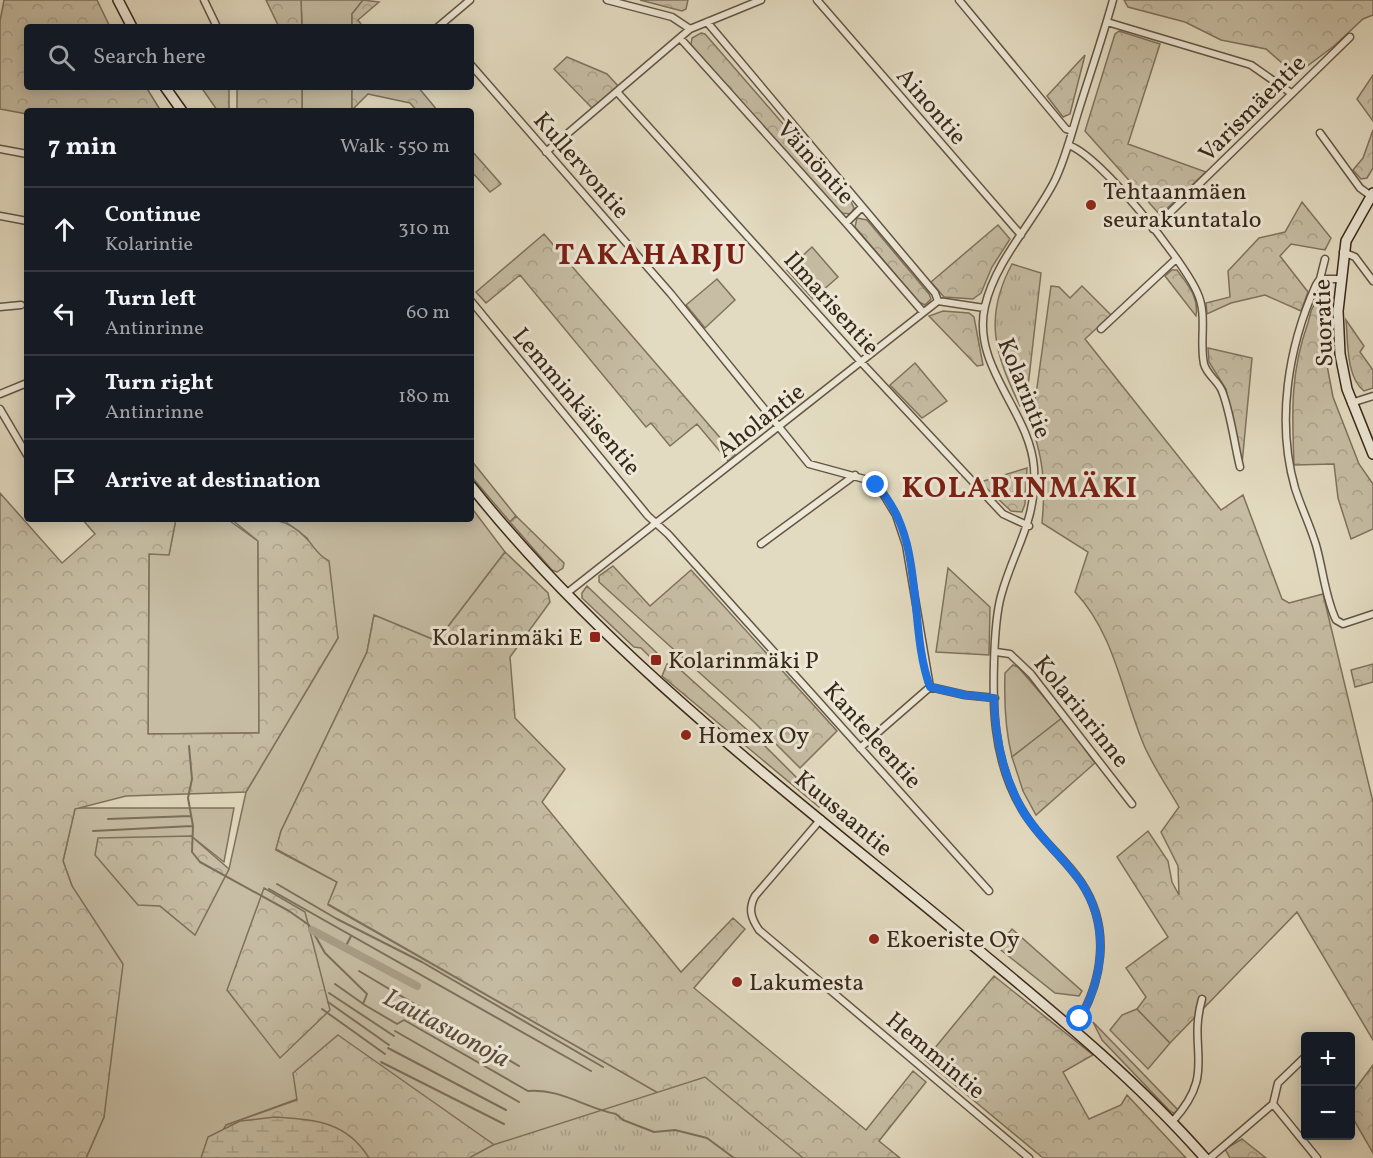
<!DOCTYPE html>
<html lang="en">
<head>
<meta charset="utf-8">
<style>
	:root { --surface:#171b24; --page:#242831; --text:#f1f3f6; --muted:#9ea1a6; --line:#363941 }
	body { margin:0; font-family:Vollkorn,serif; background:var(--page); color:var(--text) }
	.controls { position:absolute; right:18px; bottom:18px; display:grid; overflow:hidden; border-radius:6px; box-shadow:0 3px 15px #0003 }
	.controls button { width:54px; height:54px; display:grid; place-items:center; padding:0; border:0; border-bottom:2px solid var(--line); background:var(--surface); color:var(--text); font:30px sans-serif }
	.stop { position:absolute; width:18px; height:18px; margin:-14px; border:4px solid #1a73e8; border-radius:50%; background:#fff }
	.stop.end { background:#1a73e8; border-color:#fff; box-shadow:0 2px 6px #0008 }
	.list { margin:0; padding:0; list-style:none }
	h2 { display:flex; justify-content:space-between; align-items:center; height:78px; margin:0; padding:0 24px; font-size:26px }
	h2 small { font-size:20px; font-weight:400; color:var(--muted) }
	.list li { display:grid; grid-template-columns:39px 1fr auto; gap:18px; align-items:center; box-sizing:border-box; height:84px; padding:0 24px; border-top:2px solid var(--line) }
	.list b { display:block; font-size:22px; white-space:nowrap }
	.list p { margin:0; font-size:20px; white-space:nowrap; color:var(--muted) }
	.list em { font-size:20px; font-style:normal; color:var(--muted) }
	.icon { flex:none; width:33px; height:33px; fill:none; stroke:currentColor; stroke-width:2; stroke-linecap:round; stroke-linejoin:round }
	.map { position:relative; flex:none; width:1373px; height:1158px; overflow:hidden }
	.search { position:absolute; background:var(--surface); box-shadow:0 3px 15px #0003; left:24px; top:24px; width:450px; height:66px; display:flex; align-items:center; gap:15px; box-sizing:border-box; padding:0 21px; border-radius:6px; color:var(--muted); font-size:22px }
	.panel { position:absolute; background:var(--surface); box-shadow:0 3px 15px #0003; left:24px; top:108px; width:450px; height:414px; border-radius:6px }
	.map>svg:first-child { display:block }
</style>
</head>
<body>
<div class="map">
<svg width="1373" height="1158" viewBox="0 0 1373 1158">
	<defs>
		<pattern id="forest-crowns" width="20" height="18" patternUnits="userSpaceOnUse" patternTransform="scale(1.5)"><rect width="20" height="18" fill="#c6bda4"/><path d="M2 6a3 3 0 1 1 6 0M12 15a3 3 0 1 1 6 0" fill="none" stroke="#aba28d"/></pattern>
		<pattern id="wetland-marsh" width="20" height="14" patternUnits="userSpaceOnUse" patternTransform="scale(1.5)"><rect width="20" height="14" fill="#c6bda4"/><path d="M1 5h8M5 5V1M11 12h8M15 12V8" fill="none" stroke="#aba28d"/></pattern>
		<pattern id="park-tufts" width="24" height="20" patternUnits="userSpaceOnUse" patternTransform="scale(1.5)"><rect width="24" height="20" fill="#c6bda4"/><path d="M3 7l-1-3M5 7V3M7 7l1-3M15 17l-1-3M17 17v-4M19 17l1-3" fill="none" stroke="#aba28d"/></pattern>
	</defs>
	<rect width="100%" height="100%" fill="#e3dbc1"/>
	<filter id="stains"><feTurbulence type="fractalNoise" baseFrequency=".00333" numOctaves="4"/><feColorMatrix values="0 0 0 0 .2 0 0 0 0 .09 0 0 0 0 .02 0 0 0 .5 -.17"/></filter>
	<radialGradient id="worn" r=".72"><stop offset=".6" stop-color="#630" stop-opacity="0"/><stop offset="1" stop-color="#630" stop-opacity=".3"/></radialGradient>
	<!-- grass -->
	<path fill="#c6bda4" stroke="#7f725e" stroke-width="1.5" d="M301 0H363L352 14V27H302Z
		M302 87H352V111H302Z
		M812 247 838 277 813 299 787 270Z
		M717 279 735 300 705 328 686 305Z
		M471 460 516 516 510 522 471 476Z
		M471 507 505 552 437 641 374 615 367 652 281 831 276 850 337 882 328 905 676 1103 517 1158 297 1099 226 1125 208 1158H86L104 1117 72 886 63 861 75 808H234L224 862 191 836 160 906 195 934 229 869 246 792 338 638 315 553 307 538 282 519H471Z
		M176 519H227L258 541 259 733 148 734 149 554H169Z
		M1013 665 1018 667 1062 718 1012 757C1005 729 1004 701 1005 673Z
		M1012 929 1082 991 1079 996 1055 993 997 947Z
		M1137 1009 1170 1043 1148 1069 1110 1030 1122 1015Z
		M1093 1022 1178 1110 1177 1112 1173 1113 1168 1109 1102 1040Z"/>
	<!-- forest -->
	<path fill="url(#forest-crowns)" stroke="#7f725e" stroke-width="1.5" d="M4 0H97L110 27H27V87H146L161 111H27V114L0 109V21Z
		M266 0H301L302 27H279Z
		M363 0 379 2 358 20 363 27H352V14Z
		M640 0H688L686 9 682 11Z
		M1124 0H1373V15L1363 19 1334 46 1302 70 1289 69 1266 49 1221 40 1185 22 1128 7Z
		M1119 31 1160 44 1128 144 1206 172 1160 215 1085 131 1115 34Z
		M701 33 705 34 851 202 854 208 851 214 840 213 691 45 692 38Z
		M1085 55 1070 114 1063 117 1047 96Z
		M567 57 607 74 619 87 592 108 554 69Z
		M1373 75V121L1357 99Z
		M201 87H229V109L217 110Z
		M237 87H302V111H237Z
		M352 87H418L438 111H417L410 103 368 94 352 110Z
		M1373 130V168L1367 178 1361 179 1353 170 1363 158Z
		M471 150 501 184 490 192 471 171Z
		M1302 202 1331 238 1325 250 1291 244 1280 256 1308 292 1301 311 1265 295 1231 303 1207 314 1206 303 1230 297 1228 271 1259 238 1285 232Z
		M857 218 867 220 929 294 931 299 925 305 919 302 855 227Z
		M998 225 1010 239 992 267 981 293 973 299 944 297 931 282Z
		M544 234 735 455 728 461 697 424 670 446 651 423 646 427 520 275 486 303 476 292Z
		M1172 270H1177C1188 285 1199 297 1196 316L1165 276Z
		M1051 286 1059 287 1070 298 1082 286 1111 315 1085 339 1221 510 1243 495 1282 599 1289 603 1323 594 1373 802V1040L1297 912 1170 1043 1137 1009 1146 997 1126 968 1168 937 1117 857 1148 831 1168 861 1172 882 1179 895 1178 866 1161 832 1179 807C1167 786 1152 765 1143 743 1122 692 1114 633 1075 592L1088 552 1042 523C1046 482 1043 457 1029 418V413L1034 409Z
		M1320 299 1322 303V339L1333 397 1359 464 1373 484V529L1351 539 1338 498 1334 464 1294 465C1292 414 1290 372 1308 323 1310 315 1312 303 1320 299Z
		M943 311 969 313 974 317 983 365 977 366 929 316Z
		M1346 320 1364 346 1360 352 1373 370V388L1364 391C1346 377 1348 342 1346 320Z
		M1208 348 1252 358 1242 464 1226 389 1209 362Z
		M915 363 947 401 922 418 890 385Z
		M1027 468 1025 504 1022 512 1011 511 980 482Z
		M0 493 62 563 95 534 82 519H176L169 555 149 554 148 734 259 733 258 541 231 519C261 519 284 514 306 538 316 548 315 553 329 561L338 638 246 792 126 796 75 809 63 861 72 886 123 964 104 1117 86 1158H0Z
		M516 516 564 563 563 568 557 572 552 570 510 522Z
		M505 552 548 593 550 602 510 657 515 718 565 769 542 802 681 972 733 918 745 929 694 988 866 1130 913 1071 926 1082 879 1141 900 1158H517L676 1103 328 904 337 882 276 849 281 831 367 652 374 615 437 641Z
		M613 566 650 606 691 570 837 731 800 768 754 722 599 582V576Z
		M948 568 990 607 989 655 936 652Z
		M587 586 657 653 652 659 641 648 634 647 582 598V593Z
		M667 664 675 665 765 746 822 803 819 807 662 676Z
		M1373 664V682L1355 687 1351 670Z
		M1062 718 1095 763 1036 815 1023 791 1012 757Z
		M191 836 229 869 195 935 160 906 138 905 95 855 98 838Z
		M264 888 305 912 330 1010 280 1058 227 990Z
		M994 976 1093 1055 1063 1072 1089 1119 1121 1105 1127 1095 1186 1158H1043L925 1060Z
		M338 1035 513 1158H208L226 1125 297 1100 293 1073Z
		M1373 1065V1153L1351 1115 1350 1096Z
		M1242 1139 1266 1158H1230L1225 1149Z"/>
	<!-- wetland -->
	<path fill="url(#wetland-marsh)" stroke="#7f725e" stroke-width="1.5" d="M275 1117C315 1120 346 1121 369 1158H201L208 1137 240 1121Z"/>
	<!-- park -->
	<path fill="url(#park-tufts)" stroke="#7f725e" stroke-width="1.5" d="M1012 264 1041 273 1026 404 1020 406C995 354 983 318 1012 264Z
		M705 1077 803 1158H469L493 1145Z"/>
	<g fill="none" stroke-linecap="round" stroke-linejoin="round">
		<!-- stream -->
		<path stroke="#7c6f5c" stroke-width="2" d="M189 746 192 779 188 798 193 826 192 852 200 862 289 911 309 925 325 953 367 994 363 1004 397 1024 404 1020 528 1091C560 1088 585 1108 616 1114L623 1120 654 1132 675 1130 707 1138 734 1158
			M108 819 191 816
			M93 831 192 826
			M277 884 337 919 422 962 603 1067
			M269 889 591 1071
			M345 948 351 936
			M359 971 519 1066
			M335 984 362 1003
			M329 993 394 1036
			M328 1002 389 1045
			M322 1009 385 1054
			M395 1031 519 1102
			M388 1048 506 1110
			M381 1062 504 1124"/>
		<!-- canal -->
		<path stroke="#a99e88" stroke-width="8" d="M312 930 417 986"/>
		<!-- street casing -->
		<g stroke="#635543" stroke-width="9">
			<path id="street" d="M204 0 217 27
				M607 0 672 17 690 29
				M817 0 1021 235
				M959 0 1066 129 1072 131
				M707 22 935 293 938 301
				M1107 22 1251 65 1291 93
				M438 27 470 0
				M680 38 846 223 923 312
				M471 65 671 294 809 464 868 480 882 492 896 515 906 545 930 687 965 695 995 698
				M618 93 861 362 1003 514 1029 526
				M1320 133 1360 188 1371 196
				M1068 145C1100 155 1182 259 1197 292 1208 315 1199 340 1204 364 1207 375 1218 381 1222 391 1231 414 1234 443 1240 467
				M0 149 27 154
				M546 152 690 29 761 0
				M0 216 27 221
				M846 223 862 207
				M1153 229 1350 37
				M1343 252 1355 257 1373 281
				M1320 279 1325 259
				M1340 279H1320L1316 285C1288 347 1276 422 1295 488 1301 507 1310 525 1316 545 1323 569 1325 597 1336 620L1343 624 1373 614
				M471 301 648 516 668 534 989 891
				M0 307 21 305
				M1101 329 1176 259
				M0 394 27 383
				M1351 403 1373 396
				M0 409 27 455
				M761 544 855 475
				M567 593 938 301 984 308
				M996 652 1010 654 1031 674 1132 804
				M860 748 930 687
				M821 819 755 896C748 909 751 918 759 930L1029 1158
				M1074 1028C1103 984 1112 928 1081 882 1066 860 1046 844 1031 823 1011 796 1000 762 996 729 992 699 993 625 1001 596 1014 548 1037 522 1034 468 1030 411 971 367 985 306 996 259 1034 222 1055 180 1066 157 1072 131 1080 106 1091 71 1103 36 1113 0
				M1273 1104 1278 1083 1306 1056
				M1172 1122C1218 1072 1187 1052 1202 999
				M1210 1158 1273 1104 1317 1158"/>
		</g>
		<!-- secondary casing -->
		<g stroke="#382819" stroke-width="12">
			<path id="secondary" d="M118 0 132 27
				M165 87 182 111
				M1373 193 1346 241 1338 311 1340 354 1347 389 1373 454
				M471 486C613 665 813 811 988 958 1064 1021 1139 1083 1205 1158"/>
		</g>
		<!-- street -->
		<use href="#street" stroke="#ede8d7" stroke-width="6"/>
		<!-- secondary -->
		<use href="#secondary" stroke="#ede8d7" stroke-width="9"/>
	</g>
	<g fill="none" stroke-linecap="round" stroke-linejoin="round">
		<!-- route -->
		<path stroke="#1a73e8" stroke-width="8" d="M876 485C927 538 907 624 930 687L965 695 994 698C995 739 1003 777 1024 813 1038 835 1058 853 1074 873 1110 917 1106 972 1080 1019"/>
	</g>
	<!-- markers -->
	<g fill="#8f2418" stroke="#ede8d7" stroke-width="2">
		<circle cx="1091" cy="205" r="6"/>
		<rect x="589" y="631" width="12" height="12" rx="3"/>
		<rect x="650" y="654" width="12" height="12" rx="3"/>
		<circle cx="686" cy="735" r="6"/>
		<circle cx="874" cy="939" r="6"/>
		<circle cx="737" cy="982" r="6"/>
	</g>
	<g text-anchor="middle" stroke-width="6" stroke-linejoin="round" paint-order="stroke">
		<!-- street labels -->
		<g font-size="24" fill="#382819" stroke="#ede8d7">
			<text transform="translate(932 106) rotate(49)" y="8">Ainontie</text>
			<text transform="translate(1252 108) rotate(-45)" y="8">Varismäentie</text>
			<text transform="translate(816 162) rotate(48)" y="8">Väinöntie</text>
			<text transform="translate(582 165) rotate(49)" y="8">Kullervontie</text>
			<text transform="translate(832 303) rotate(48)" y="8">Ilmarisentie</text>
			<text transform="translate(1323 323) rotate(-92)" y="8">Suoratie</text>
			<text transform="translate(1025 388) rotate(68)" y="8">Kolarintie</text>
			<text transform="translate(577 401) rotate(50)" y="8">Lemminkäisentie</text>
			<text transform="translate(760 420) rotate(-38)" y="8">Aholantie</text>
			<text transform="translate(1082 711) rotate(51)" y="8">Kolarinrinne</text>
			<text transform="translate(873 735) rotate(48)" y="8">Kanteleentie</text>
			<text transform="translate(844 813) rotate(40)" y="8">Kuusaantie</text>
			<text transform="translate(936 1055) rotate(40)" y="8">Hemmintie</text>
		</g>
		<!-- poi labels -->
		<g font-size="24" fill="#382819" stroke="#ede8d7" text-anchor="start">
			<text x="1103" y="199">Tehtaanmäen<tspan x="1103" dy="28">seurakuntatalo</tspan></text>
			<text x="583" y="645" text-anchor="end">Kolarinmäki E</text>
			<text x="668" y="668">Kolarinmäki P</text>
			<text x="698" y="743">Homex Oy</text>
			<text x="886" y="947">Ekoeriste Oy</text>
			<text x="749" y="990">Lakumesta</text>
		</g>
		<!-- water labels -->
		<g font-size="26" font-style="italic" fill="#5a4b3a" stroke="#ede8d7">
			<text transform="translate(447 1027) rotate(28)" y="9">Lautasuonoja</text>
		</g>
		<!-- district labels -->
		<g font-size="30" font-weight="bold" letter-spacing="1.5" fill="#7a1f14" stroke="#ede8d7">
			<text x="651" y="264">TAKAHARJU</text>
			<text x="1020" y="497">KOLARINMÄKI</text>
		</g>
	</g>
	<rect width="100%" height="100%" filter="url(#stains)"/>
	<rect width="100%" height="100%" fill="url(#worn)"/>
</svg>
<div class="controls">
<button>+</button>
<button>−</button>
</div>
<div class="stop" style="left:1080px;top:1019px"></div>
<div class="stop end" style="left:876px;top:485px"></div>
<div class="search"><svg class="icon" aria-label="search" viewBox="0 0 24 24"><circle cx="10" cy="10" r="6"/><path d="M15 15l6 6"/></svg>Search here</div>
<section class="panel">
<h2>7 min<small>Walk · 550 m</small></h2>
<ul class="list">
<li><svg class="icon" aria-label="ahead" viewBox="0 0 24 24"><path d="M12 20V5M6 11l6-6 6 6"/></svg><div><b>Continue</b><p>Kolarintie</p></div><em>310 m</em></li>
<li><svg class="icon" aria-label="left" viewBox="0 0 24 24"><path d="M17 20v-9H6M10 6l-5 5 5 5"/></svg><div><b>Turn left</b><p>Antinrinne</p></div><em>60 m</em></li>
<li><svg class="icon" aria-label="right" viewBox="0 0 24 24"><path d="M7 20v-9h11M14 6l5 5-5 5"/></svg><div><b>Turn right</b><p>Antinrinne</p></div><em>180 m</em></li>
<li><svg class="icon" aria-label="arrive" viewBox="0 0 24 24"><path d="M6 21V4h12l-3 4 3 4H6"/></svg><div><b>Arrive at destination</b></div></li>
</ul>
</section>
</div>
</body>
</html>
